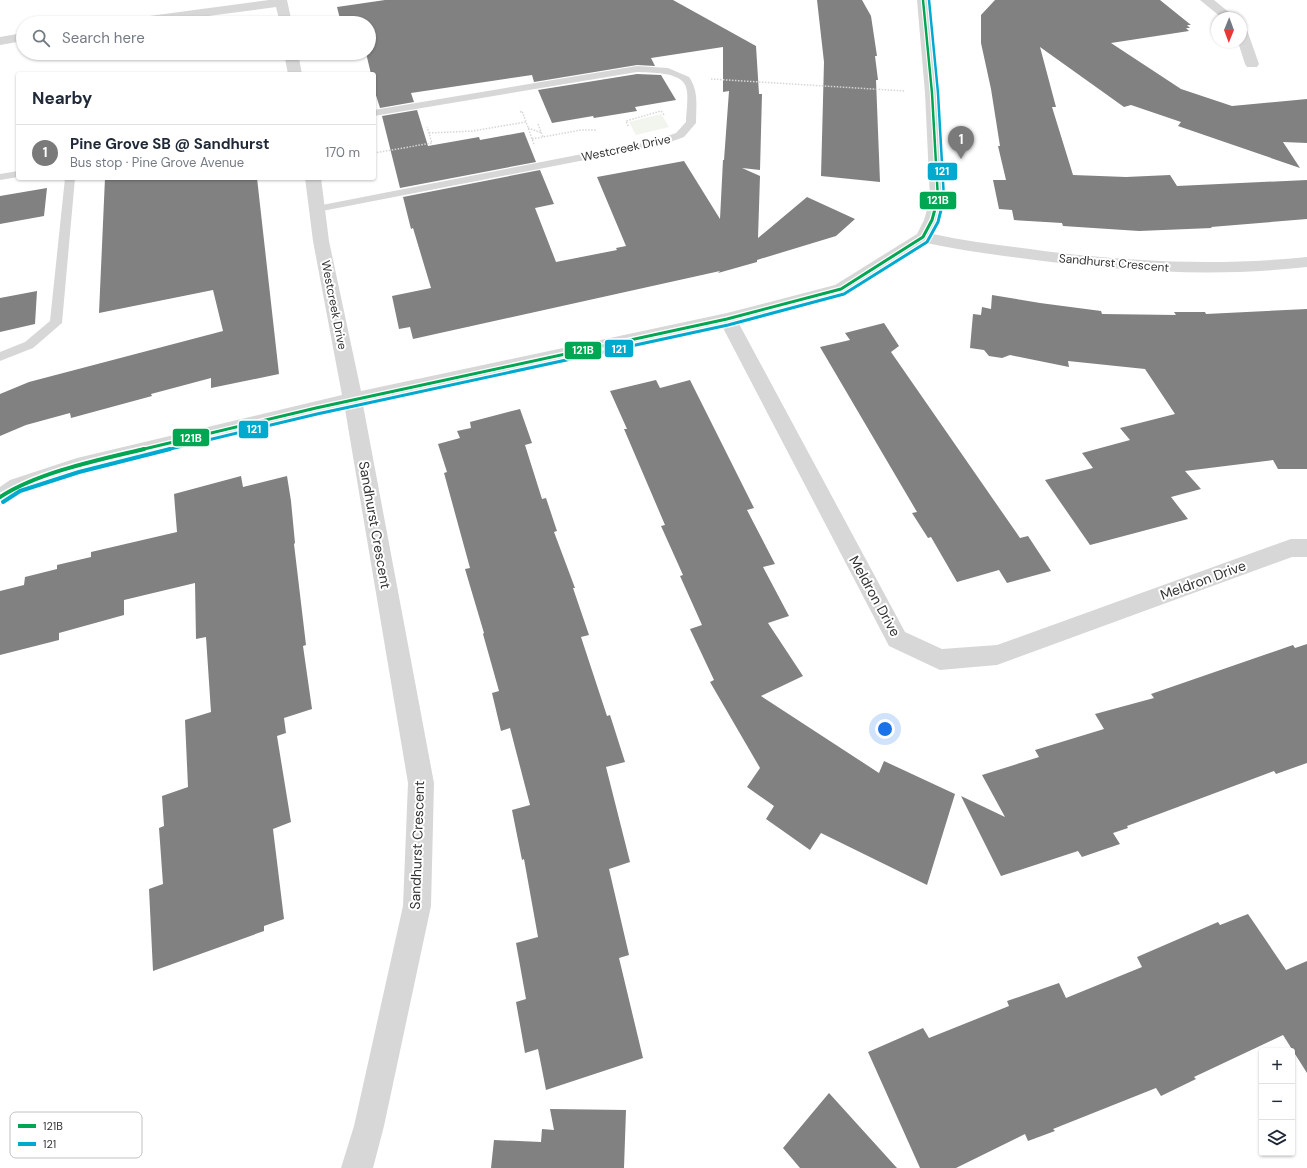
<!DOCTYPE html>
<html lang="en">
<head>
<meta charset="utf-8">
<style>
	:root { --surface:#fff; --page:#f6f6f7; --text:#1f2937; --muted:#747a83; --line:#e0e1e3; --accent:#7a7a7a }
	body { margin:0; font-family:"DM Sans",sans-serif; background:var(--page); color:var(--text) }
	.controls { position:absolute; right:12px; bottom:12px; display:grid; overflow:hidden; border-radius:4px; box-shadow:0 1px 3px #0004 }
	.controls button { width:36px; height:36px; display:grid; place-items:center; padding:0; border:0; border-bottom:1px solid var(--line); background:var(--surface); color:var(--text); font:20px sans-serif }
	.compass { position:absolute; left:1211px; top:12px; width:36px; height:36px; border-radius:50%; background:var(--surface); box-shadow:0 1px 3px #0004; rotate:181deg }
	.you { position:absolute; left:885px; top:729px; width:14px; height:14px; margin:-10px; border:3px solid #fff; border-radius:50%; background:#1a73e8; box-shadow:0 0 0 6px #1a73e833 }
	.badge { display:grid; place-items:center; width:26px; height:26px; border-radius:50%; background:var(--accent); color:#fff; font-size:13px; font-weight:700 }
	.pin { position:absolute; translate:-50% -33px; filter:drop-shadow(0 1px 2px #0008) }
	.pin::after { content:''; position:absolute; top:21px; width:14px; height:12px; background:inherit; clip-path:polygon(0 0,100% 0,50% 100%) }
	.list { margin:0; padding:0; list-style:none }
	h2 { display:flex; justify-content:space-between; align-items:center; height:52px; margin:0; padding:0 16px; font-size:17px }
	h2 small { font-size:13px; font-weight:400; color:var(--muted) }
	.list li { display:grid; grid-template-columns:26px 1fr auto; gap:12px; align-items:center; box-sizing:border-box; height:56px; padding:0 16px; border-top:1px solid var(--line) }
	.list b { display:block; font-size:15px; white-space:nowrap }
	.list p { margin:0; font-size:13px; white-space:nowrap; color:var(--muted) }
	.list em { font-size:13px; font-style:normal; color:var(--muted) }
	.icon { flex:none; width:22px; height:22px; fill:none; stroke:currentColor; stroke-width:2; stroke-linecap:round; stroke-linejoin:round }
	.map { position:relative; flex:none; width:1307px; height:1168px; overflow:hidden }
	.search { position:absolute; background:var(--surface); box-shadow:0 1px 3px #0004; left:16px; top:16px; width:360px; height:44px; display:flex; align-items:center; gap:10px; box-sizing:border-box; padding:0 14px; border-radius:22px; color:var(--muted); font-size:15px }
	.panel { position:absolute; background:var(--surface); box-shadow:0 1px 3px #0004; left:16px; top:72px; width:360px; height:108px; border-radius:4px }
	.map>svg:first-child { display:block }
</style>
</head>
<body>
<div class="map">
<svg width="1307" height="1168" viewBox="0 0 1307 1168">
	<rect width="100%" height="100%" fill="#fff"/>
	<!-- green -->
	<path fill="#f1f5ed" d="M661 114 669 127 636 135 629 122Z"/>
	<!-- building -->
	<path fill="#818181" d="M385 0H673L756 46 759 94H762L760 170 742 168 760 176 758 238 807 197 855 219 836 236 757 260V262L718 273 720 271 413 339 410 327 399 329 392 296 431 288 413 228 411 229 403 197 540 170 554 204 535 208 556 262 617 250 616 248 626 246 597 177 684 161 720 219 723 160H724L729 91 723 92V47L651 58 655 66 637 65 534 82 532 75 411 93 414 102 380 108 374 89V74H371L366 53H369V23H341L337 7Z
		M817 0H862L871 16 877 56H875L878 80H876L880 182 821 176 824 62Z
		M995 0H1160L1191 25H1187L1190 28H1186L1189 31 1111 43 1181 89 1232 106 1307 99V143L1283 142 1300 168 1178 126 1181 122 1131 105 1124 107 1040 47 1056 107H1052L1073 175 1126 177 1170 175 1177 186 1307 180V219L1211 227 1212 228 1139 231 1063 226 1062 223 1014 220 1012 210 999 209 993 180H1006L998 146H1000L991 89 981 43V15Z
		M637 74 661 75 676 100 635 107 637 111 594 118 593 116 552 123 538 90Z
		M417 110 428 146 479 137 480 140 524 132 536 162 400 188 382 116Z
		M105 178H257L279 374 211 388V378L151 394 152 396 71 418 70 413 26 425 0 436V394L29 382 223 331 213 290 99 313Z
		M47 188 44 216 0 224V196Z
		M37 291 35 324 0 332V298Z
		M992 295 1040 303 1101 311 1102 314 1176 315 1174 312H1205L1206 314 1307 309V469H1278L1273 460 1185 471 1201 489 1171 497 1188 519 1090 545 1045 480 1093 468 1082 453 1130 440 1120 428 1175 414 1145 369 1068 361 1069 367 1010 355 1002 358 989 356 984 350 970 348 973 314 981 315 982 307 991 309Z
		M884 323 899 346 891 352 1020 538 1028 536 1051 571 1007 583 999 570 957 582 931 537 928 538 912 513 917 512 820 347 850 340 845 333Z
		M656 380 660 388 690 380 754 508 747 510 775 564 763 567 789 616 768 623 803 676 761 696 879 773 884 761 955 794 927 885 821 833 810 850 766 819 774 806 747 787 760 768 710 682 714 680 690 629 702 625 680 576 683 575 661 526 665 525 624 429H627L610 391Z
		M520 409 532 443 525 445 542 499 546 498 557 531 554 532 575 588H573L589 635 581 637 607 716 610 715 625 762 606 767 630 862 609 869 629 955 619 958 643 1058 546 1090 538 1049 525 1053 516 1002 526 999 516 943 538 937 524 859 522 860 512 810 530 805 510 728 501 731 492 693 499 691 483 634 484 633 465 569 470 568 444 473 447 472 438 444 460 438 457 431 471 428 470 422Z
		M241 476 243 487 287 476 291 501 295 543 294 544 306 645 303 646 312 709 284 718 286 733 277 736 291 822 273 829 284 919 264 926V931L153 971 149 889 163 884 159 828 164 826 162 796 188 787 185 720 211 712 206 637 196 639 195 583 124 600V615L59 633V640L0 655V591L24 585 25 577 57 569V565L91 557V552L177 532 174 494Z
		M1307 644V763L1276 774 1274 771 1127 826 1128 828 1113 833 1120 844 1082 857 1078 851 1001 876 961 796 1005 817 982 775 1039 757 1035 750 1104 729 1095 714 1154 698 1151 694 1264 655 1293 645 1295 648Z
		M1248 914 1286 970 1307 961V1073L1283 1035 1194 1077 1196 1079 1161 1096 1156 1088 1053 1129 1055 1131 1028 1141 1025 1134 956 1168H920L868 1052 923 1028 929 1038 1009 1006 1007 1001 1059 983 1066 998 1142 967 1137 957 1218 922 1220 925Z
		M829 1093 897 1168H800L783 1148Z
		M550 1109 626 1110 624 1168H491L494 1140 541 1142 542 1129 554 1130Z"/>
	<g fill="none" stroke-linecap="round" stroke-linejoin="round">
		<!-- path -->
		<path stroke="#d6d6d6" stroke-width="1.5" stroke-dasharray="1.5 1.5" stroke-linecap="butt" d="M711 79 905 91
			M520 112 522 111 534 144
			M538 124 543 137
			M628 126 626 121 661 111 665 116
			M528 128 542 133
			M429 133 473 131 526 122
			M532 139 581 130H596
			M374 153 432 143 427 127"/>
		<!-- service -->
		<path fill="#d7d7d7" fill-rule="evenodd" d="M637 66 668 68 689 77C699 91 696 106 696 123L684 137 662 145 317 212 312 209 317 206 659 139 676 133 686 122C686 113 689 96 686 87 681 71 650 73 637 72L374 116V110Z
			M18 171V177L0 180V174Z
			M65 178H75L62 323 33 348 0 361V352L25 342 50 321Z"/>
		<!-- minor -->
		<path fill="#d7d7d7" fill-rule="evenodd" d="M269 0H287L292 23H280L276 7 155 23H121L122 20 127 19Z
			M917 0H929L939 93 946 199 940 220 933 234C969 242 1007 246 1044 251 1132 262 1218 266 1307 257V267C1218 277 1131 272 1043 261 1004 256 964 251 926 243L847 293 738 322 905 632 942 649 997 645 1291 539H1307V557H1292L997 665 940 670 889 646 722 326 363 405 434 783 431 906 384 1126 373 1168H341L354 1126 403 906 408 783 345 409 78 473 24 492 7 503 0 505V487L10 480 77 458 342 395 313 241 305 178H321L329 241 361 391 727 313 835 285 917 234 924 220 930 199 925 93Z
			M1200 0H1214L1236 18H1222Z
			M1241 26 1246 27 1247 30 1259 64 1257 67H1247L1245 64 1238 42H1241Z
			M23 33V41L0 45V37Z
			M284 53H298L302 74H288Z"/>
		<!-- bus-1-far2 casing -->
		<g stroke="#fff" stroke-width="4.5">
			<path id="bus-1-far2" d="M923 0 932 93 938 199"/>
		</g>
		<!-- bus-1-far1 casing -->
		<g stroke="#fff" stroke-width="5.5">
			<path id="bus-1-far1" d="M140 450 316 408 727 319 841 289 923 237 932 220 938 198"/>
		</g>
		<!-- bus-1 casing -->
		<g stroke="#fff" stroke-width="7">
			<path id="bus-1" d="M0 497C39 472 98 460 144 449"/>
		</g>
		<!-- bus-2-far2 casing -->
		<g stroke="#fff" stroke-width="4.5">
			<path id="bus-2-far2" d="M929 0 938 93 944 199"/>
		</g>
		<!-- bus-2-far1 casing -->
		<g stroke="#fff" stroke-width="5.5">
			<path id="bus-2-far1" d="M166 450 317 414 728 325 844 294 927 242 938 222 944 198"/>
		</g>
		<!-- bus-2 casing -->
		<g stroke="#fff" stroke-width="7">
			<path id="bus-2" d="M3 502 20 491 79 472 170 449"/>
		</g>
		<!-- bus-1-far2 -->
		<use href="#bus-1-far2" stroke="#00a651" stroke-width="2.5"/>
		<!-- bus-1-far1 -->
		<use href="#bus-1-far1" stroke="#00a651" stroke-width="3"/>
		<!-- bus-1 -->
		<use href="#bus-1" stroke="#00a651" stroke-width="4"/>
		<!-- bus-2-far2 -->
		<use href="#bus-2-far2" stroke="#00a9ce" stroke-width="2.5"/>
		<!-- bus-2-far1 -->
		<use href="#bus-2-far1" stroke="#00a9ce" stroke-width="3"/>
		<!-- bus-2 -->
		<use href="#bus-2" stroke="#00a9ce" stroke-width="4"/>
	</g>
	<g text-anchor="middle" stroke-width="4" stroke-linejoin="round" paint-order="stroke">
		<!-- far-street labels -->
		<g font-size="12" fill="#333" stroke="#fff">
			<text transform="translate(626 148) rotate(-12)" y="4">Westcreek Drive</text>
			<text transform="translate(1114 263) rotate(5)" y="4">Sandhurst Crescent</text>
			<text transform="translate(334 305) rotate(79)" y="4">Westcreek Drive</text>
		</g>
		<!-- street labels -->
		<g font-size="14" fill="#333" stroke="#fff">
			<text transform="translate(375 525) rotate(80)" y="5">Sandhurst Crescent</text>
			<text transform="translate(1203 580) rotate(-20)" y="5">Meldron Drive</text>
			<text transform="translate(875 596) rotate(61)" y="5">Meldron Drive</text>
			<text transform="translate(417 845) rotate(-88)" y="5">Sandhurst Crescent</text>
		</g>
	</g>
	<!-- legend -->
	<rect x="10" y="1112" width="132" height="46" rx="6" fill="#fff" stroke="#c2c2c2" stroke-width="1"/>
	<rect x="18" y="1124" width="18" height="4" fill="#00a651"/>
	<rect x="18" y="1142" width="18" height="4" fill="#00a9ce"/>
	<g font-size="11" fill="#333">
		<text x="43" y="1130">121B</text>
		<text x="43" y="1148">121</text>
	</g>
	<g stroke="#fff" stroke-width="1.5">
		<rect x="927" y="162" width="31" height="19" rx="4" fill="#00a9ce"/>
		<rect x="919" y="191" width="38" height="19" rx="4" fill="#00a651"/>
		<rect x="604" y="339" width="30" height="19" rx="4" fill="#00a9ce"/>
		<rect x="564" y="341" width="38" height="19" rx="4" fill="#00a651"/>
		<rect x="238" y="420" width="31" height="19" rx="4" fill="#00a9ce"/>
		<rect x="172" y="428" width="38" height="19" rx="4" fill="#00a651"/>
	</g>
	<g font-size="11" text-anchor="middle" font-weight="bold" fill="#fff">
		<text x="942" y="175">121</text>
		<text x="938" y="204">121B</text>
		<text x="619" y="353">121</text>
		<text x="583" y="354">121B</text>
		<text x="254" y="433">121</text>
		<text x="191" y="442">121B</text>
	</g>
</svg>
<div class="controls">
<button>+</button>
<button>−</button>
<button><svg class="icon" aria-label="layers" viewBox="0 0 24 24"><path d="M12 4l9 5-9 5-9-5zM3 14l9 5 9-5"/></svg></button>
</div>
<svg class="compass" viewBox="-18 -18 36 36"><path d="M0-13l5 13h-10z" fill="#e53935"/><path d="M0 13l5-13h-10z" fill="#747a83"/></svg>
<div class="you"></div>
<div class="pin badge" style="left:961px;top:159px">1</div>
<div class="search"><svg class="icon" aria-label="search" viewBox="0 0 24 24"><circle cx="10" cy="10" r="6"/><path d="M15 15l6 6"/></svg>Search here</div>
<section class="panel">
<h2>Nearby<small></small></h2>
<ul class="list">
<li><span class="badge">1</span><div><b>Pine Grove SB @ Sandhurst</b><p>Bus stop · Pine Grove Avenue</p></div><em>170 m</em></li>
</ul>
</section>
</div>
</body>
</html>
